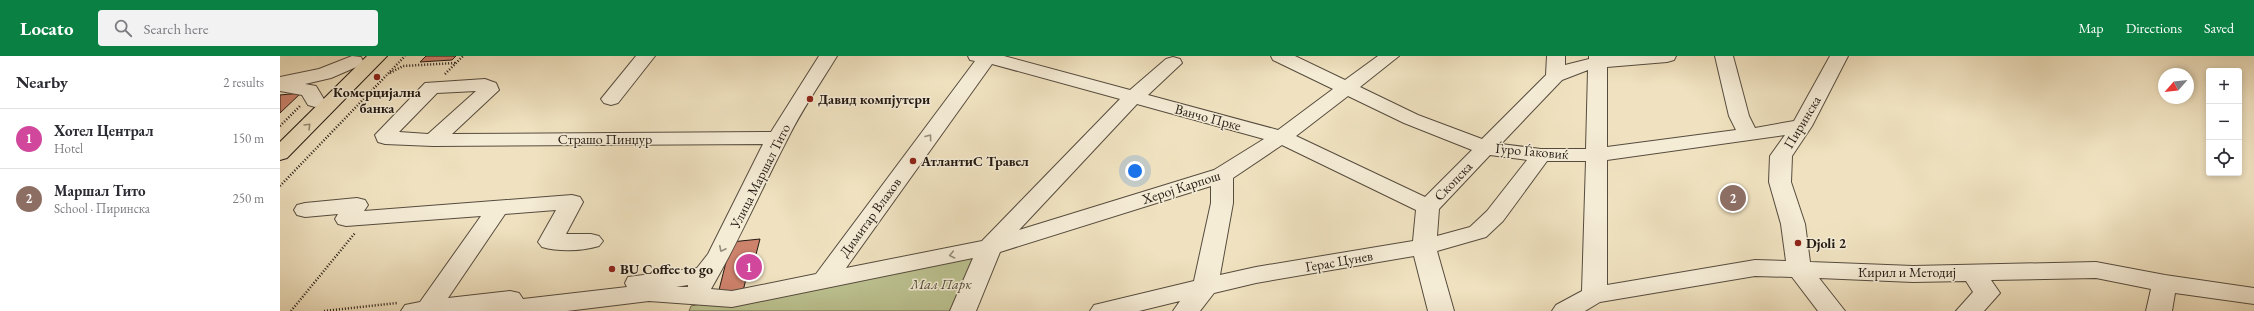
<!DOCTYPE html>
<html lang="en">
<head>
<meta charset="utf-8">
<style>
	:root { --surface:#fff; --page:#f2f2f3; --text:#2b2b33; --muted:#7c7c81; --line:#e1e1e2; --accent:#0b8043 }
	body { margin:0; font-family:"EB Garamond",serif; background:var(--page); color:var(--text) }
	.controls { position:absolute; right:12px; top:12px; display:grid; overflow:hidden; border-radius:4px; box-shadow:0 2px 6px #0003 }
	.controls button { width:36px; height:36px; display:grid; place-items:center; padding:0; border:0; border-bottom:1px solid var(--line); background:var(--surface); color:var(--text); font:20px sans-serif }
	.compass { position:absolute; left:1878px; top:12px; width:36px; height:36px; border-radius:50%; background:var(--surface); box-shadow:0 2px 6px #0003; rotate:242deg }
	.you { position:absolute; left:855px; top:115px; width:14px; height:14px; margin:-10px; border:3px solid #fff; border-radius:50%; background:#1a73e8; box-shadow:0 0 0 6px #1a73e833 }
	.badge { display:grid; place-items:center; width:26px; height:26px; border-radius:50%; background:var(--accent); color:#fff; font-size:13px; font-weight:700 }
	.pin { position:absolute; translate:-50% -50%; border:2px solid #fff; box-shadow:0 1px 4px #0006 }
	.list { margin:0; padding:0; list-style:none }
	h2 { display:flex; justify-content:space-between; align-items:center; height:52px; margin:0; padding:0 16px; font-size:17px }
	h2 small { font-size:13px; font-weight:400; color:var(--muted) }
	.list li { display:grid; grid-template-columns:26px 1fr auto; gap:12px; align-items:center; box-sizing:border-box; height:60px; padding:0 16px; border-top:1px solid var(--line) }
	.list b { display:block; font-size:15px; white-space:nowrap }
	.list p { margin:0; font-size:13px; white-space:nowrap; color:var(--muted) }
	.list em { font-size:13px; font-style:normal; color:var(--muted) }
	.icon { flex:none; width:22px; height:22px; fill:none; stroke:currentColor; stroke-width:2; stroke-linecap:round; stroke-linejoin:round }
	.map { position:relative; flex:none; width:1974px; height:255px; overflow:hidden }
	header { display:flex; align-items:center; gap:24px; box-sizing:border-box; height:56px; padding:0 20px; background:var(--accent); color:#fff }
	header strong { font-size:19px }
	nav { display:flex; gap:22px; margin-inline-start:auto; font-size:14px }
	.search { width:280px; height:36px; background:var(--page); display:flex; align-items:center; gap:10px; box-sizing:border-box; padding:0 14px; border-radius:4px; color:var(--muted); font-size:15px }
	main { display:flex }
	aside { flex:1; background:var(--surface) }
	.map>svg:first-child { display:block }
</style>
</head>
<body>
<header>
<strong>Locato</strong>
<div class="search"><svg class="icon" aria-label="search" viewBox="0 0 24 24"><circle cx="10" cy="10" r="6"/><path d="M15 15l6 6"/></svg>Search here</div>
<nav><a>Map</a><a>Directions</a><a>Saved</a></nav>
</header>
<main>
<aside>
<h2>Nearby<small>2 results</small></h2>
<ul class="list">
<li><span class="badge" style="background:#d1479c">1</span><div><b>Хотел Централ</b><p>Hotel</p></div><em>150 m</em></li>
<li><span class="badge" style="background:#8d6e63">2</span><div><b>Маршал Тито</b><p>School · Пиринска</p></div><em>250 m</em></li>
</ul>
</aside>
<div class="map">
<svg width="1974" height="255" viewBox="0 0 1974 255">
	<rect width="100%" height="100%" fill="#f0e2c0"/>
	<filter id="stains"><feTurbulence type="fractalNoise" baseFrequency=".005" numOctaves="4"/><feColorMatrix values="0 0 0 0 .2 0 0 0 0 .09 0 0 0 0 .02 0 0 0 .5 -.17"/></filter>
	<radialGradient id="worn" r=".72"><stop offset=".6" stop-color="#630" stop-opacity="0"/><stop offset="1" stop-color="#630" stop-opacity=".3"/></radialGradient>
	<!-- green -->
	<path fill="#bcc291" stroke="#706e52" d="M710 191 677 255H409L411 250Z"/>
	<!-- building -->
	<path fill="#cd826c" stroke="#231a13" d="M146 0H176L172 4 140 6Z
		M21 37 0 57V39Z
		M480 183 473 210 469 211 463 235 438 238 451 186Z"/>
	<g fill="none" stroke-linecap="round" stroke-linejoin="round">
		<!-- minor casing -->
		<g stroke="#564c3e" stroke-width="2">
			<path id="minor" d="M72 0 81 1 83 5 81 9 51 22 25 28 36 30 45 45 42 49 35 51 28 49 22 39 0 35V21L39 13Z
				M356 0H375L338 47 331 49 324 47 321 43Z
				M539 0H557C540 28 521 55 507 84 481 134 459 185 431 233L452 235 536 218 695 5 690 4 688 0H724L850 34 886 3 893 1 900 3 902 7 868 39 998 74 1053 33 993 4 991 0H1015L1065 24 1098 0H1119L1080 31 1138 59 1202 83 1266 19 1267 0H1285V9L1309 3V0H1396L1394 4 1387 6 1327 11V91L1456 74 1449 60 1435 0H1453L1469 60 1475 72 1514 65 1550 0H1568L1532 70 1512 100 1511 126 1525 168 1530 206 1633 210 1816 206 1885 219 1974 232V248L1895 237 1892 255H1866L1871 233 1816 222 1711 224 1720 237 1704 255H1676L1693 236 1686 225 1633 226 1539 222 1565 255H1538L1512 221 1475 220 1320 246 1305 255H1272L1276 249 1302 235 1306 105H1267L1223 165 1206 181 1157 195 1174 255H1148L1134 200 976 227 934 237 920 255H893L900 245 859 255H810L814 249 914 225 931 147V130L720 196 696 255H670L693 202 452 251 369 245 287 255H121L125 249 140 246 201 160 66 170 58 168 55 163 58 158 25 161 17 159 14 154 17 149 25 147 77 142 85 144 88 149 84 155 292 139 300 141 303 146 286 178H311L319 180 323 185 319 190C302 195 279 196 262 191L258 186 276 154 225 158 168 242 230 235 239 237 243 243 347 231 345 227 348 221 417 212 428 198 483 88 153 90 105 88 98 86 95 79 145 27 205 23 216 27 219 34 172 78 491 76ZM712 8 840 43 702 185 566 212ZM1308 14 1306 93H1261L1221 88 1282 24ZM196 35 148 78 119 76 157 37ZM1068 40 1124 67 1192 94 1145 141 1016 80ZM857 48 984 83 934 114 739 174ZM1505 79 1490 100 1489 126 1501 168 1506 205 1475 204 1327 229V104ZM1002 89 1136 154 1133 185 976 211 940 219 953 147V122ZM1210 99 1247 104 1207 155 1190 171 1157 180 1159 153ZM408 229V231H396Z"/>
		</g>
		<!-- major casing -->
		<g stroke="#231a13" stroke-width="2">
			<path id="major" d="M87 0H107L7 102 0 104V86Z"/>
		</g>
		<!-- path -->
		<path stroke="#231a13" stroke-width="2.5" stroke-dasharray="1 2" stroke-linecap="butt" d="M110 17 123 10 175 7
			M165 18 183 0
			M0 70 20 50
			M0 130 125 0
			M11 255 75 177
			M44 255 117 247"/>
		<!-- minor -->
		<use href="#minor" fill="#f5ecd6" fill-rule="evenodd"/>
		<!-- major -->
		<use href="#major" fill="#f0e2c0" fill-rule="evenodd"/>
	</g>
	<!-- one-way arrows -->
	<defs><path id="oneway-chevron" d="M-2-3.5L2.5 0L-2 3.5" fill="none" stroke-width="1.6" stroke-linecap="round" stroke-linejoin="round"/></defs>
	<use stroke="#948872" href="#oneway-chevron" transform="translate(28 70) rotate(-45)"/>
	<g stroke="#968e7e">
		<use href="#oneway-chevron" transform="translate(649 81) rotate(-54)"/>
		<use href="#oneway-chevron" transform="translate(442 193) rotate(116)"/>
		<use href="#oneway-chevron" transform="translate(672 199) rotate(168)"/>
	</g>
	<!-- markers -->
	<g fill="#8f2418" stroke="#f5ecd6" stroke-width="1.5">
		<circle cx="97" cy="21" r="4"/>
		<circle cx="530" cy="43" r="4"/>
		<circle cx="633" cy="105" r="4"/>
		<circle cx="1518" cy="187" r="4"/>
		<circle cx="332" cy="213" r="4"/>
	</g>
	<g text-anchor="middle" stroke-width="3" stroke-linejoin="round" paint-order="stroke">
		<!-- poi labels -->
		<g font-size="14" font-weight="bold" fill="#231a13" stroke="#f5ecd6" text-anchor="start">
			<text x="97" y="41" text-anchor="middle">Комерцијална<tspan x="97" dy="16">банка</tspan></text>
			<text x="538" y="48">Давид компјутери</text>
			<text x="641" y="110">АтлантиС Травел</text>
			<text x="1526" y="192">Djoli 2</text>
			<text x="340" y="218">BU Coffee to go</text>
		</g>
		<!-- street labels -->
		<g font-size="14" fill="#231a13" stroke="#f5ecd6">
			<text transform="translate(928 61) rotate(15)" y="5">Ванчо Прке</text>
			<text transform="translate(1522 66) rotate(-59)" y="5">Пиринска</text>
			<text x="325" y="88">Страшо Пинџур</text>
			<text transform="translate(1252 95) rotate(5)" y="5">Ѓуро Ѓаковиќ</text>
			<text transform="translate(480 120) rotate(-63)" y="5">Улица Маршал Тито</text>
			<text transform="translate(1173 125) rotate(-46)" y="5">Скопска</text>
			<text transform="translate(901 131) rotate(-18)" y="5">Херој Карпош</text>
			<text transform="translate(590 161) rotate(-54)" y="5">Димитар Влахов</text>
			<text transform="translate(1059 205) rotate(-10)" y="5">Герас Цунев</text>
			<text x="1627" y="221">Кирил и Методиј</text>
		</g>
		<!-- park labels -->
		<g font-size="14" font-style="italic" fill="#514c39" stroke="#f5ecd6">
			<text x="661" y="233">Мал Парк</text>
		</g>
	</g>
	<rect width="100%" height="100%" filter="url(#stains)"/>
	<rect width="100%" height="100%" fill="url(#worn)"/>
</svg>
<div class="controls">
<button>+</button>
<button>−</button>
<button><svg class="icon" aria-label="locate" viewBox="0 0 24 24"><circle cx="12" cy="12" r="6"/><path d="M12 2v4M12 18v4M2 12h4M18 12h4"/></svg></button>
</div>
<svg class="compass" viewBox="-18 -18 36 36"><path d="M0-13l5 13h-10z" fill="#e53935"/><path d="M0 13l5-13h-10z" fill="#7c7c81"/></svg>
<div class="you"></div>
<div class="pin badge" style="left:469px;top:211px;background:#d1479c">1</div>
<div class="pin badge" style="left:1453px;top:142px;background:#8d6e63">2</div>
</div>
</main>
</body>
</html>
